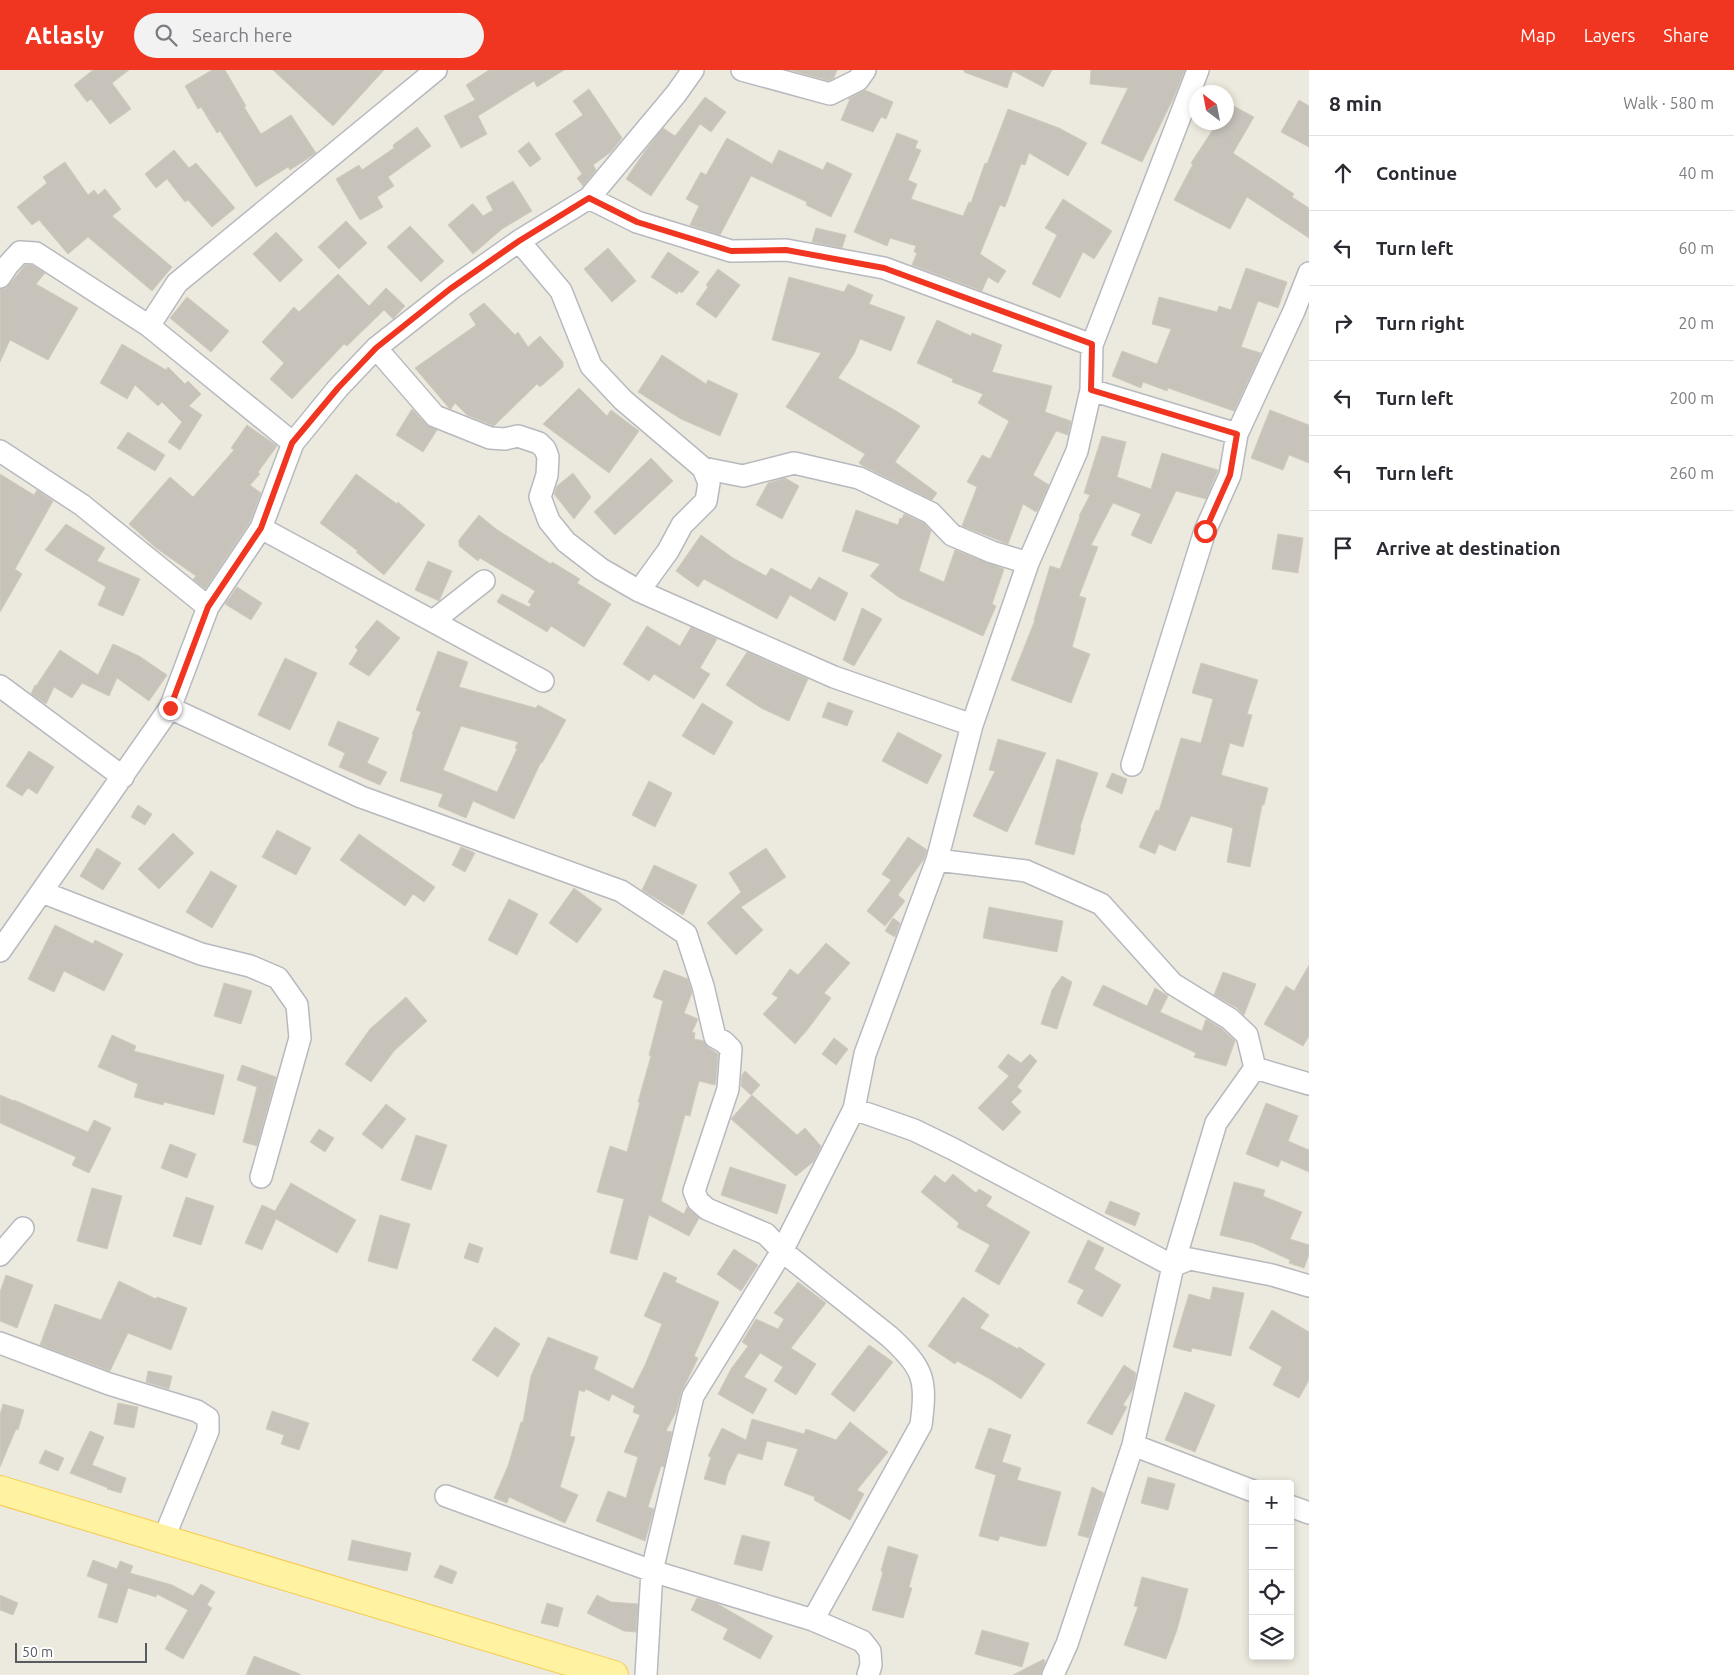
<!DOCTYPE html>
<html lang="en">
<head>
<meta charset="utf-8">
<style>
	:root { --surface:#fff; --page:#f2f2f3; --text:#2b2b33; --muted:#7c7c81; --line:#e1e1e2; --accent:#f03620 }
	body { margin:0; font-family:Ubuntu,sans-serif; background:var(--page); color:var(--text) }
	.controls { position:absolute; right:15px; bottom:15px; display:grid; overflow:hidden; border-radius:5px; box-shadow:0 2px 8px #0003 }
	.controls button { width:45px; height:45px; display:grid; place-items:center; padding:0; border:0; border-bottom:1px solid var(--line); background:var(--surface); color:var(--text); font:25px sans-serif }
	.compass { position:absolute; left:1189px; top:15px; width:45px; height:45px; border-radius:50%; background:var(--surface); box-shadow:0 2px 8px #0003; rotate:328deg }
	.scale { position:absolute; left:15px; bottom:12px; width:132px; box-sizing:border-box; padding-left:5px; border:2px solid #575b60; border-top:0; font-size:14px; line-height:18px; white-space:nowrap; color:#575b60; -webkit-text-stroke:4px #fff; paint-order:stroke }
	.stop { position:absolute; width:15px; height:15px; margin:-11px; border:4px solid #f03620; border-radius:50%; background:#fff }
	.stop.end { background:#f03620; border-color:#fff; box-shadow:0 1px 5px #0008 }
	.list { margin:0; padding:0; list-style:none }
	h2 { display:flex; justify-content:space-between; align-items:center; height:65px; margin:0; padding:0 20px; font-size:21px }
	h2 small { font-size:16px; font-weight:400; color:var(--muted) }
	.list li { display:grid; grid-template-columns:32px 1fr auto; gap:15px; align-items:center; box-sizing:border-box; height:75px; padding:0 20px; border-top:1px solid var(--line) }
	.list b { display:block; font-size:19px; white-space:nowrap }
	.list em { font-size:16px; font-style:normal; color:var(--muted) }
	.icon { flex:none; width:28px; height:28px; fill:none; stroke:currentColor; stroke-width:2; stroke-linecap:round; stroke-linejoin:round }
	.map { position:relative; flex:none; width:1309px; height:1605px; overflow:hidden }
	header { display:flex; align-items:center; gap:30px; box-sizing:border-box; height:70px; padding:0 25px; background:var(--accent); color:#fff }
	header strong { font-size:24px }
	nav { display:flex; gap:28px; margin-inline-start:auto; font-size:18px }
	.search { width:350px; height:45px; background:var(--page); display:flex; align-items:center; gap:12px; box-sizing:border-box; padding:0 18px; border-radius:28px; color:var(--muted); font-size:19px }
	main { display:flex }
	aside { flex:1; background:var(--surface) }
	.map>svg:first-child { display:block }
</style>
</head>
<body>
<header>
<strong>Atlasly</strong>
<div class="search"><svg class="icon" aria-label="search" viewBox="0 0 24 24"><circle cx="10" cy="10" r="6"/><path d="M15 15l6 6"/></svg>Search here</div>
<nav><a>Map</a><a>Layers</a><a>Share</a></nav>
</header>
<main>
<div class="map">
<svg width="1309" height="1605" viewBox="0 0 1309 1605">
	<rect width="100%" height="100%" fill="#ece9de"/>
	<!-- building -->
	<path fill="#c7c3bb" stroke="#d0cbbd" fill-rule="evenodd" d="M93 0H129L112 13 131 39 110 54 91 29 87 32 74 15Z
		M212 0H225L246 36 244 37 261 64 291 45 316 83 290 100 288 97 256 117 220 61 217 63 201 37 198 39 185 16Z
		M273 0H384L333 56Z
		M489 0H564L537 17 534 11 478 46 487 64 461 78 444 46 475 30 466 15Z
		M790 0H837L834 8 829 11Z
		M964 0H1052L1043 17 1013 1 1007 18 964 2Z
		M1091 0H1185L1173 29 1142 92 1101 73 1128 18 1090 14Z
		M589 19 622 68 611 82 593 95 596 100 583 116 577 108 582 104 555 64 583 45 573 31Z
		M865 20 893 32 886 49 881 47 873 62 841 50 850 29H848Z
		M705 27 726 42 711 62 700 54 651 126 626 109 645 81 663 58 675 66Z
		M1299 30 1309 36V77L1281 62Z
		M1226 32 1254 47 1233 83 1294 124 1292 127 1309 138V168L1247 127 1230 159 1174 130 1193 94 1191 93 1218 52H1226Z
		M1008 39 1059 58 1087 73 1068 106 1029 83 1025 95 1021 94 1005 137 1000 135 980 184 1006 201 998 213 988 207 982 221 912 195 917 183 914 182 916 176 890 168 887 176 854 162 897 63 918 71 915 78 921 80 908 110 917 114 911 129 963 146 969 132 971 133 985 93 987 94Z
		M417 57 431 76 388 107 394 116 377 127 383 137 360 150 336 109 359 95 362 100 394 78 393 75Z
		M727 68 772 94 779 80 823 100 827 92 852 104 831 147 806 135 807 132 751 106 720 165 690 155 699 136 686 129 701 102 706 105Z
		M529 72 541 89 530 97 518 81Z
		M174 80 189 98 196 93 235 138 212 157 188 130 185 132 167 109 156 118 145 104Z
		M65 92 88 125 94 120 98 125 105 119 121 139 112 146 172 197 152 221 88 167 68 184 39 150 32 155 17 137 47 113 43 107Z
		M513 111 532 141 502 159 473 184 448 155 472 134 474 135 483 146 493 140 486 127Z
		M1063 129 1112 161 1094 189 1083 182 1060 228 1032 214 1057 165 1045 158Z
		M346 151 367 173 339 199 318 177Z
		M410 156 444 191 421 212 387 177Z
		M816 158 846 165 842 178 812 172Z
		M276 162 303 190 280 212 253 184Z
		M608 178 636 211 612 232 584 199Z
		M668 182 699 202 682 223 679 221 677 224 651 207Z
		M25 195H32L45 203 36 214 78 238 48 290 10 270 0 292V219L6 218 10 214Z
		M1246 198 1287 212 1278 238 1258 231 1241 277 1261 283 1234 341 1168 318 1167 321 1143 312 1141 318 1112 306 1122 281 1157 294 1171 259 1152 254 1159 227 1217 242 1219 236 1231 240Z
		M718 199 740 215 716 248 696 234 708 217 706 215Z
		M338 204 369 236 386 218 405 236 393 249 384 240 347 276 344 274 292 329 270 309 284 293 262 272 294 237 299 242Z
		M789 207 844 222 848 214 873 225 869 234 905 247 891 281 860 269 854 284 838 308 898 342 920 356 895 392 937 423 932 430 863 396 859 393 865 384 786 337 821 283 772 270Z
		M187 227 229 261 211 282 170 248Z
		M484 233 515 265 518 262 528 277 540 266 563 292V297L540 317 537 314 494 356 467 345 455 333 451 339 449 338 415 298 476 255 469 244Z
		M937 250 971 266 972 263 1002 275 992 302 1052 316 1045 342 1071 351 1068 365 1056 361 1033 405 1049 415 1038 439 1036 442 1023 434 1008 474 962 456 977 417 967 412 982 385 990 389 1009 351 978 333 983 324 952 312 953 309 917 293Z
		M122 274 166 300 168 297 185 314 188 311 201 324 189 336 202 345 180 380 168 372 182 352 162 332 158 336 135 315 127 329 100 313Z
		M662 285 706 314 708 310 738 324 720 366 681 349 638 322Z
		M579 318 607 346 611 340 639 361 609 403 543 354Z
		M412 339 426 354 437 360 423 382 396 365Z
		M1270 340 1309 355V393L1289 385 1283 400 1251 388Z
		M247 355 277 376 258 402 260 404 250 415 261 423 250 452 205 519 193 509 196 506 156 478 129 454 170 407 193 427 234 380 231 378Z
		M128 362 165 385 155 401 117 378Z
		M1102 366 1126 372 1117 407 1151 419 1162 383 1218 400 1206 429 1176 421 1151 474 1131 465 1141 444 1113 433 1091 475 1098 477 1079 526 1086 528 1072 577 1090 584 1071 633 1011 610 1035 550H1034L1050 496 1060 499 1080 447 1079 446 1090 425 1084 423Z
		M651 388 673 411 615 465 594 442Z
		M573 403 591 427 574 449 554 424 557 416Z
		M0 404 34 425 37 420 53 431 15 499 22 504 0 542Z
		M356 404 397 434 398 432 425 455 384 505 356 482 358 481 320 453Z
		M785 408 799 416 782 449 756 435 768 413Z
		M856 440 898 455 900 448 902 449 904 444 924 453 931 461 919 501 944 512 955 480 1004 499 992 534 996 536 983 566 900 528 870 506 880 494 842 481Z
		M479 445 496 459 551 494 552 492 580 509 577 513 611 534 584 577 551 556 547 562 497 532 502 524 529 537 531 534 528 532 535 521 480 488 478 491 459 476V470Z
		M66 454 105 478 97 491 140 509 123 546 98 535 106 517 45 480Z
		M1278 464 1303 468 1298 503 1272 499Z
		M701 465 733 488 766 506 771 498 811 520 819 507 848 523 835 551 790 525 777 549 704 509 698 517 676 501Z
		M428 491 452 501 439 531 415 520Z
		M237 517 262 533 251 550 225 534Z
		M862 538 882 549 854 596 843 590Z
		M377 550 400 568 369 606 349 594 358 580 355 577Z
		M647 556 680 576 691 557 717 569 700 598 710 604 694 629 654 604 649 611 623 594Z
		M113 574 139 586 167 605 149 631 117 608 109 626 82 613 72 628 54 617 46 634 31 624 35 615 36 616 60 580 98 605Z
		M438 581 468 592 459 617 536 638 538 635 566 650 542 693 541 692 514 749 473 731 466 748 438 736 443 724 400 711 413 665 412 664 421 642 416 640ZM461 656 518 672 515 678 517 679 497 722 443 700Z
		M747 582 808 609 789 651 761 638 726 615Z
		M285 588 317 603 290 660 258 645Z
		M1201 593 1258 610 1247 644 1252 645 1243 677 1230 673 1221 705 1268 718 1264 735H1262L1250 797 1227 792 1233 758 1191 746 1175 781 1159 774 1155 784 1139 777 1156 740 1159 741 1181 668 1201 673 1213 629 1192 623Z
		M828 632 853 641 847 656 822 647Z
		M702 633 733 652 714 685 682 666Z
		M338 651 379 668 367 693 387 702 380 715 339 697 345 683 328 675Z
		M898 662 942 685 927 714 882 691Z
		M998 669 1046 683 1007 762 973 746 995 701 989 700Z
		M29 681 54 697 37 724 28 718 22 726 6 716Z
		M1057 689 1098 703 1080 757 1081 758 1074 785 1035 774Z
		M1112 703 1127 709 1122 724 1106 717Z
		M649 711 672 723 655 757 632 745Z
		M138 735 152 744 145 755 131 747Z
		M277 760 311 778 296 805 262 787Z
		M173 763 194 783 159 819 138 799Z
		M359 764 435 817 424 832 413 824 405 836 340 790Z
		M908 767 927 780 924 789 898 825 905 831 885 856 867 841 891 810 882 804Z
		M461 777 475 783 465 802 452 795Z
		M97 778 121 793 103 820 80 806Z
		M766 778 786 807 741 837 763 860 736 885 707 853 741 822 729 803Z
		M654 795 697 815 683 845 642 820Z
		M211 801 237 816 212 858 186 842Z
		M574 818 602 839 577 873 549 853Z
		M509 829 538 844 517 885 488 870Z
		M989 837 1063 851 1057 882 983 868Z
		M893 848 900 853 895 867 885 861Z
		M55 855 93 874 95 870 123 884 104 921 64 901 54 922 28 909Z
		M826 873 850 893 824 923 831 928 808 959 795 974 763 944 778 928 772 924 790 899 798 905Z
		M1309 895V966L1303 976 1264 954 1286 916 1294 921Z
		M664 900 688 909 692 923 684 943 698 949 692 962 695 963 694 969 704 971 709 978 718 984 716 1010 715 1015 699 1011 690 1046 685 1045 661 1131 684 1144 687 1137 699 1148 689 1166 649 1145 637 1190 610 1183 624 1129 597 1122 610 1076 627 1082 640 1032H638L651 986 649 985 663 931 653 927Z
		M1223 902 1256 914 1244 945 1237 938 1214 925Z
		M1062 906 1072 912 1057 959 1041 954 1052 920Z
		M224 913 252 921 241 954 214 946Z
		M1103 915 1147 936 1155 918 1168 926 1160 942 1202 961 1206 949 1222 959 1235 971 1226 996 1194 987 1196 983 1093 935Z
		M406 927 427 951 394 981 371 1012 345 994 370 959Z
		M112 965 136 976 134 981 224 1005 214 1045 164 1032 163 1035 134 1027 138 1014 98 997Z
		M834 968 848 979 836 995 822 984Z
		M1008 984 1021 993 1030 984 1037 991 1017 1017 1022 1021 1011 1032 1021 1042 1003 1061 978 1038 1009 1006 998 997Z
		M242 995 276 1007 257 1076 243 1072 257 1017 237 1010Z
		M745 1001 760 1015 751 1025 741 1016 742 1005Z
		M0 1025 14 1031V1030L88 1062 94 1050 111 1058 89 1103 72 1095 76 1087 0 1053Z
		M752 1025 797 1065 805 1058 821 1076 814 1091 796 1106 731 1049Z
		M1266 1033 1298 1046 1288 1071 1309 1080V1102L1281 1090 1278 1097 1246 1084Z
		M386 1034 406 1049 382 1079 362 1064Z
		M319 1059 334 1068 325 1082 310 1072Z
		M416 1065 447 1075 431 1120 401 1110Z
		M170 1074 196 1084 187 1108 161 1098Z
		M730 1097 786 1115 777 1144 721 1125Z
		M953 1104 976 1123 979 1119 992 1127 986 1136 1030 1162 999 1215 975 1201 990 1175 957 1157 959 1153 921 1122 935 1105 945 1113Z
		M1234 1112 1265 1120 1263 1126 1302 1142 1290 1169 1309 1175V1184L1304 1198 1289 1193 1290 1190 1253 1173 1220 1165Z
		M291 1113 356 1150 337 1183 276 1149 262 1180 245 1173 262 1135 275 1141Z
		M92 1118 122 1126 107 1179 77 1171Z
		M186 1127 214 1136 201 1175 173 1166Z
		M1110 1131 1140 1143 1135 1156 1105 1143Z
		M380 1145 410 1154 397 1199 368 1191Z
		M1088 1170 1104 1178 1094 1199 1121 1215 1102 1247 1077 1233 1084 1220 1068 1212Z
		M469 1173 483 1178 478 1193 464 1188Z
		M734 1179 758 1195 741 1221 717 1204Z
		M664 1202 677 1208 675 1212 719 1232 694 1286 698 1288 681 1323 676 1342 666 1361 672 1362 664 1397 661 1396 648 1437 654 1439 645 1471 596 1451 608 1421 626 1428 638 1387 624 1382 640 1345 633 1342 635 1336 612 1324 609 1331 586 1319 584 1322 579 1320 570 1366 575 1367 560 1417 578 1425 565 1453 509 1427 507 1433 494 1428 508 1396 521 1352H523L531 1306 548 1267 598 1287 594 1299 633 1319 645 1295 662 1254 644 1246Z
		M6 1205 33 1215 17 1258 0 1251V1222Z
		M119 1211 156 1229 157 1227 187 1238 171 1280 128 1263 110 1301 40 1275 55 1234 101 1250Z
		M798 1212 826 1233 791 1278 816 1294 796 1325 774 1311 783 1297 760 1283 744 1307 767 1319 753 1344 718 1324 731 1299 748 1276 742 1272 756 1249 778 1259 784 1249 774 1243Z
		M1213 1217 1244 1223 1231 1286 1192 1278 1191 1282 1173 1277 1189 1224 1210 1230Z
		M963 1227 989 1245 980 1258 1018 1279 1019 1277 1045 1294 1021 1329 990 1309 957 1291 955 1294 928 1276Z
		M1272 1240 1309 1262V1310L1299 1328 1273 1315 1282 1297 1249 1278Z
		M495 1257 520 1274 498 1307 472 1290Z
		M869 1275 893 1292 854 1342 831 1324Z
		M1124 1295 1136 1303 1133 1319 1123 1335 1127 1337 1112 1365 1087 1353Z
		M148 1301 172 1306 169 1319 146 1312Z
		M1185 1322 1215 1335 1195 1382 1165 1370Z
		M118 1333 138 1337 134 1358 114 1354Z
		M3 1334 24 1340 18 1360 16 1359 0 1397V1345Z
		M272 1341 309 1353 299 1380 281 1374 284 1365 266 1359Z
		M752 1349 804 1364 806 1359 836 1370 850 1352 888 1382 857 1420 864 1424 850 1450 814 1430 815 1427 784 1415 798 1379 767 1371 762 1390 738 1383 728 1403 725 1415 704 1409 711 1387 708 1386 722 1358 746 1370Z
		M989 1358 1011 1365 1002 1392 1021 1398 1017 1410 1061 1422 1046 1476H1040L1000 1466 998 1471 979 1466 996 1405 975 1398Z
		M90 1361 104 1367 92 1395 126 1408 121 1423 107 1419 108 1418 70 1403Z
		M45 1380 64 1388 58 1401 39 1393Z
		M1148 1407 1175 1414 1168 1440 1141 1433Z
		M1092 1417 1104 1423 1089 1468 1078 1465Z
		M742 1465 770 1472 762 1501 734 1494Z
		M352 1470 411 1483 407 1501 348 1490Z
		M888 1476 918 1485 909 1517 912 1518 903 1548 872 1540 883 1502 881 1501Z
		M93 1490 117 1499 120 1491 133 1496 130 1503 172 1515 193 1526 201 1514 215 1522 207 1535 212 1538 183 1589 165 1579 188 1540 157 1524 156 1527 128 1518 117 1553 98 1547 108 1514 87 1506Z
		M440 1495 457 1502 452 1514 434 1507Z
		M1142 1507 1188 1519 1177 1560 1166 1589 1124 1575 1138 1537 1134 1536Z
		M0 1525 18 1533 13 1545 0 1540Z
		M597 1525 611 1532 638 1534 636 1562 624 1561 587 1543Z
		M697 1528 716 1533 773 1566 760 1589 723 1569 728 1559 691 1540Z
		M547 1533 563 1538 558 1557 541 1553Z
		M982 1560 1029 1573 1022 1597 975 1584Z
		M254 1586 300 1604V1605H246Z
		M1044 1589 1045 1592 1041 1605H1013Z"/>
	<g fill="none" stroke-linecap="round" stroke-linejoin="round">
		<!-- street casing -->
		<g stroke="#b7b9be" stroke-width="24">
			<path id="street" d="M742 0 830 24 858 10 865 0
				M589 128 637 152 731 181 786 180 884 198 1092 275
				M519 171 561 221 591 296 623 330 703 398 709 413 706 431 682 455 668 481 639 521
				M0 207 8 195 20 182 36 183 149 256 293 373
				M149 256 177 213 436 0
				M376 278 435 346 490 368 505 369 518 366 539 373 545 379 548 387 547 405 540 427 549 451 566 472 601 499 639 521 834 607 972 655
				M1091 320 1237 364 1294 241 1309 203
				M0 381 82 435 208 537
				M703 398 743 406 794 393 859 408 931 443 952 465 992 482 1028 493
				M261 458 543 611
				M433 551 484 511
				M0 616 123 707
				M170 638 361 727 621 821 686 864 703 916 715 967 724 972 731 979 728 1019 694 1121 698 1131 707 1139 766 1164 782 1181 890 1267C924 1299 927 1309 921 1355L813 1550
				M1132 695 1205 461 1230 405 1237 364
				M937 790 1026 801 1101 834 1173 914 1230 949 1247 965 1255 998 1216 1053 1173 1196 1133 1375 1067 1574 1053 1605
				M42 822 201 884 250 896 278 908 297 935 300 968 261 1107
				M0 881 170 638 208 537 261 458 293 373 338 318 376 278 451 219 519 171 589 128 676 24 693 0
				M1255 998 1309 1014
				M854 1039 914 1060 953 1079 1173 1196 1190 1189 1272 1205 1309 1216
				M0 1185 23 1158
				M0 1273 109 1314 197 1341 208 1348V1361L163 1470
				M1133 1375 1253 1421
				M446 1426 652 1501 813 1550 862 1571 870 1581 871 1595 868 1605
				M1290 1436 1309 1443
				M646 1605 652 1501 693 1326 782 1181 854 1039 865 984 937 790 972 655 1028 493 1077 381 1091 320 1092 275 1198 0"/>
		</g>
		<!-- primary casing -->
		<g stroke="#f7cb4c" stroke-width="30">
			<path id="primary" d="M0 1420 614 1605"/>
		</g>
		<!-- street -->
		<use href="#street" stroke="#fff" stroke-width="21"/>
		<!-- primary -->
		<use href="#primary" stroke="#fff2a0" stroke-width="28"/>
	</g>
	<g fill="none" stroke-linecap="round" stroke-linejoin="round">
		<!-- route -->
		<path stroke="#f03620" stroke-width="6" d="M170 638 208 537 261 458 292 373 338 318 376 278 450 219 519 171 589 128 637 152 731 181 786 180 884 198 1092 274 1091 320 1237 364 1230 405 1205 461"/>
	</g>
</svg>
<div class="controls">
<button>+</button>
<button>−</button>
<button><svg class="icon" aria-label="locate" viewBox="0 0 24 24"><circle cx="12" cy="12" r="6"/><path d="M12 2v4M12 18v4M2 12h4M18 12h4"/></svg></button>
<button><svg class="icon" aria-label="layers" viewBox="0 0 24 24"><path d="M12 4l9 5-9 5-9-5zM3 14l9 5 9-5"/></svg></button>
</div>
<svg class="compass" viewBox="-18 -18 36 36"><path d="M0-13l5 13h-10z" fill="#e53935"/><path d="M0 13l5-13h-10z" fill="#7c7c81"/></svg>
<div class="scale">50 m</div>
<div class="stop" style="left:1205px;top:461px"></div>
<div class="stop end" style="left:170px;top:638px"></div>
</div>
<aside>
<h2>8 min<small>Walk · 580 m</small></h2>
<ul class="list">
<li><svg class="icon" aria-label="ahead" viewBox="0 0 24 24"><path d="M12 20V5M6 11l6-6 6 6"/></svg><div><b>Continue</b></div><em>40 m</em></li>
<li><svg class="icon" aria-label="left" viewBox="0 0 24 24"><path d="M17 20v-9H6M10 6l-5 5 5 5"/></svg><div><b>Turn left</b></div><em>60 m</em></li>
<li><svg class="icon" aria-label="right" viewBox="0 0 24 24"><path d="M7 20v-9h11M14 6l5 5-5 5"/></svg><div><b>Turn right</b></div><em>20 m</em></li>
<li><svg class="icon" aria-label="left" viewBox="0 0 24 24"><path d="M17 20v-9H6M10 6l-5 5 5 5"/></svg><div><b>Turn left</b></div><em>200 m</em></li>
<li><svg class="icon" aria-label="left" viewBox="0 0 24 24"><path d="M17 20v-9H6M10 6l-5 5 5 5"/></svg><div><b>Turn left</b></div><em>260 m</em></li>
<li><svg class="icon" aria-label="arrive" viewBox="0 0 24 24"><path d="M6 21V4h12l-3 4 3 4H6"/></svg><div><b>Arrive at destination</b></div></li>
</ul>
</aside>
</main>
</body>
</html>
